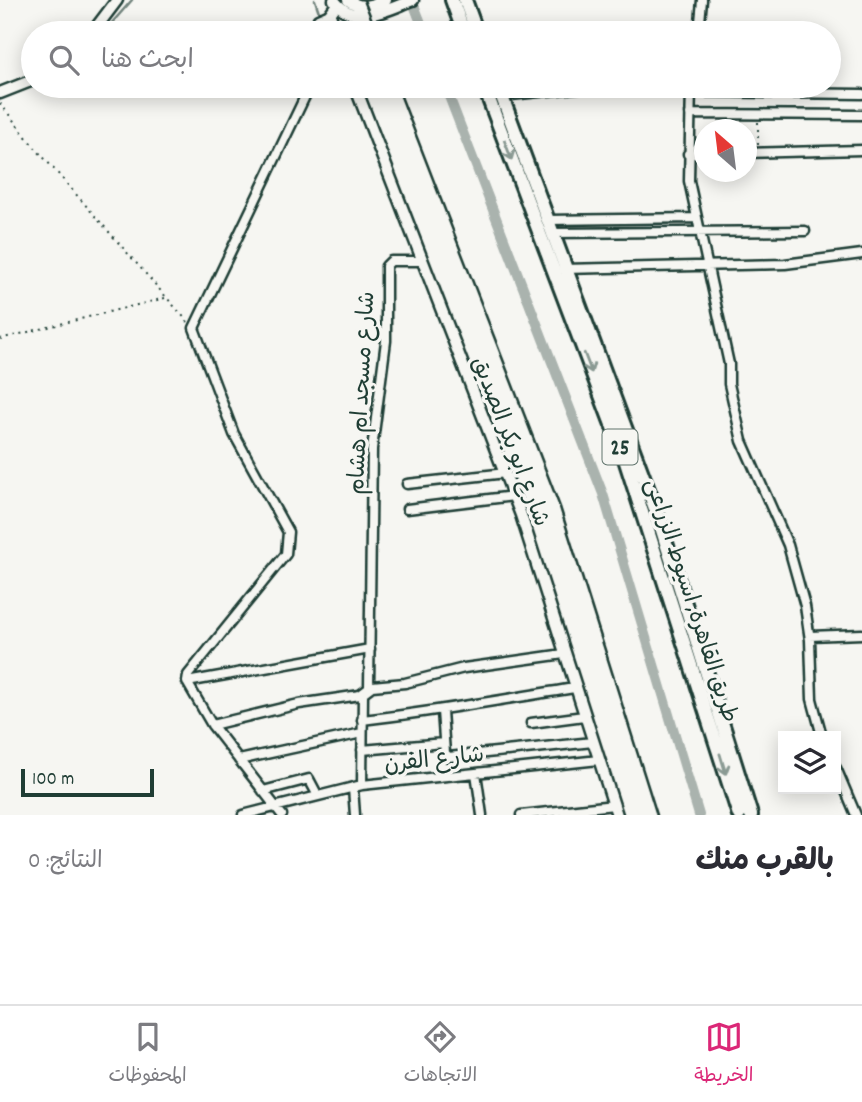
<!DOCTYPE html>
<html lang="ar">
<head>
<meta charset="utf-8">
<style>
	:root { --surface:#fff; --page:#f7f7f7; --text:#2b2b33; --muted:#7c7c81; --line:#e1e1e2; --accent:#db2777 }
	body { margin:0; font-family:Dekko,"Playpen Sans Arabic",sans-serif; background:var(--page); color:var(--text); direction:rtl }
	.controls { position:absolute; right:21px; bottom:21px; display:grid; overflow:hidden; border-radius:0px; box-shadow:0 4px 18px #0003 }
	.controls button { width:63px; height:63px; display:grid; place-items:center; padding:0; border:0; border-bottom:2px solid var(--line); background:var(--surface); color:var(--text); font:35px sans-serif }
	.compass { position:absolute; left:694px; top:119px; width:63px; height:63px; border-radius:50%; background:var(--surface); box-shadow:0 4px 18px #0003; rotate:332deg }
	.scale { position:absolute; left:21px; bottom:18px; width:133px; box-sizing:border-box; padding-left:7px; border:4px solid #1f3d34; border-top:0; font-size:19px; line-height:24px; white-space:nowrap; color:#1f3d34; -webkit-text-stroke:5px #f6f6f2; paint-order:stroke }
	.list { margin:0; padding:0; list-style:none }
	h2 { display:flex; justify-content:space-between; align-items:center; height:91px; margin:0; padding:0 28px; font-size:30px }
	h2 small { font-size:23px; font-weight:400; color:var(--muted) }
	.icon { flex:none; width:38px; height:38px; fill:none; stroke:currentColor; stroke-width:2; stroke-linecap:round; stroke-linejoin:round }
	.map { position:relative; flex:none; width:862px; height:815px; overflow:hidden; direction:ltr }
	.search { position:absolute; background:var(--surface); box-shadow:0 4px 18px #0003; left:21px; right:21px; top:21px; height:77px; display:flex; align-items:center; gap:18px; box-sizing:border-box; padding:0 24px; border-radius:38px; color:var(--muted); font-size:26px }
	.sheet { height:189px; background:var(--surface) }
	nav { display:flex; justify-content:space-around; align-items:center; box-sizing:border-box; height:98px; border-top:2px solid var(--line); background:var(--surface); font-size:19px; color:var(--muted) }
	nav a { display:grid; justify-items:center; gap:4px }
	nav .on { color:var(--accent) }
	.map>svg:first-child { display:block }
</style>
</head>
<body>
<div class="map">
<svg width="862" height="815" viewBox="0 0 862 815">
	<rect width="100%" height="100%" fill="#f6f6f2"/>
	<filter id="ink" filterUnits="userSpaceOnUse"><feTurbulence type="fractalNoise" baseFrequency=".0143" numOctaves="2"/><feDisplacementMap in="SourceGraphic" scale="14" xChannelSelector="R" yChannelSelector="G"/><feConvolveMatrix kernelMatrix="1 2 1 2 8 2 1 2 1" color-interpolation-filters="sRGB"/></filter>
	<g filter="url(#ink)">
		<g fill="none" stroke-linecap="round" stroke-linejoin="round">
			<!-- stream -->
			<path stroke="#72847d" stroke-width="2.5" d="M315 0 326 33
				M103 33 132 0"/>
			<!-- canal -->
			<path stroke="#aab3ae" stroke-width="10" d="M412 0 425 33
				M445 86 603 494 699 815"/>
			<!-- minor casing -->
			<g stroke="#1f3d34" stroke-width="13">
				<path id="minor" d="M320 33 318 19 330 14
					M699 33 702 0
					M691 86 689 181 729 364V384L742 441 788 545 805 606 810 640 812 699 822 736
					M502 96 585 87 691 92 862 94
					M690 114 862 115
					M746 153 862 150
					M688 154H704
					M547 220 697 218
					M551 233 805 231
					M563 269 785 264 862 254
					M407 484 506 473
					M407 509 514 496
					M810 636 862 634
					M187 682 370 649
					M369 688 372 449 386 341V266L391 261H422
					M442 711 445 753 448 757 593 742
					M362 720C434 712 504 699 575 688
					M531 723 584 716
					M212 725 299 704 360 695 372 686 405 683 464 668 564 654
					M362 750 444 743
					M239 760 362 733
					M836 768 856 815
					M476 773 482 815
					M362 785 363 693
					M353 788 355 815
					M263 791 309 779 318 796
					M243 815 362 785 599 760
					M282 815 212 725 187 682 188 675 286 554 288 532 234 434 194 328 310 86
					M521 815 614 805"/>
			</g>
			<!-- tertiary casing -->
			<g stroke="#1f3d34" stroke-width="15">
				<path id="tertiary" d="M334 0C355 29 386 10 413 0
					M348 0C361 10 372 5 386 0
					M92 33 117 0
					M335 33 330 14 337 4
					M355 86 521 515 617 815
					M0 93 33 80"/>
			</g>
			<!-- trunk casing -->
			<g stroke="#1f3d34" stroke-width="18">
				<path id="trunk" d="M452 0 464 33
					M465 0 477 33
					M484 86 625 459 739 815
					M498 86 656 511 751 815"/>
			</g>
			<!-- path -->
			<path stroke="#1f3d34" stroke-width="2" stroke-dasharray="2 5" stroke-linecap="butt" d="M0 103 31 143 188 322
				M758 122V145
				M0 339 165 298"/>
			<!-- minor -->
			<use href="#minor" stroke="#f6f6f2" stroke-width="8"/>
			<!-- tertiary -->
			<use href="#tertiary" stroke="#f6f6f2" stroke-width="10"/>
			<!-- trunk -->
			<use href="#trunk" stroke="#f6f6f2" stroke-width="12"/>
			<!-- rail -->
			<path stroke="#1f3d34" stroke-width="2.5" d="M364 0 377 33
				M397 86 560 507 657 815"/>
		</g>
		<!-- one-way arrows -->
		<defs><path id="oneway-shaft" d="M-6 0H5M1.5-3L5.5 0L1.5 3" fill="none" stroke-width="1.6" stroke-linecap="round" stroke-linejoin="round" transform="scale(1.75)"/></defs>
		<g stroke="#8a9a93">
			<use href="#oneway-shaft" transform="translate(508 150) rotate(69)"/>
			<use href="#oneway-shaft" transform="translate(588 363) rotate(69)"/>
			<use href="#oneway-shaft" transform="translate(723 764) rotate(73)"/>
		</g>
	</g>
	<g text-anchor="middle" stroke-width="7" stroke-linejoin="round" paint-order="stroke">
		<!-- shield labels -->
		<rect fill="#f6f6f2" stroke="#60746d" stroke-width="2" x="602.5" y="429.5" width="35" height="35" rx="5"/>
		<g font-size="21" font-weight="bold" fill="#1f3d34">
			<text x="620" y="454">25</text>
		</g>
		<!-- street labels -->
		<g font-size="23" fill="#1f3d34" stroke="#f6f6f2">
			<text transform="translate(360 393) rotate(-87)" y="8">شارع مسجد ام هشام</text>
			<text transform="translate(512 441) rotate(69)" y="8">شارع ابو بكر الصديق</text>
			<text transform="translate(693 600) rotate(72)" y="8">طريق القاهرة, اسيوط الزراعى</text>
			<text transform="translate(434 758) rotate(-6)" y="8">شارع الفرن</text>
		</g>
	</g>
</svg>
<div class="controls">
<button><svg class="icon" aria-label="layers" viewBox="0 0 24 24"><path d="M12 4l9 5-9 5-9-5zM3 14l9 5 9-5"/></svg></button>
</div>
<svg class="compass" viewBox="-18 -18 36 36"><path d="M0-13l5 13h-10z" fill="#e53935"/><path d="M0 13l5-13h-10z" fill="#7c7c81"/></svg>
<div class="scale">100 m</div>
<div class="search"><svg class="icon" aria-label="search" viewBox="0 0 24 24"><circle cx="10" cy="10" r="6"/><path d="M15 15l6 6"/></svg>ابحث هنا</div>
</div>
<section class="sheet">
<h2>بالقرب منك<small>النتائج: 0</small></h2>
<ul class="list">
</ul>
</section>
<nav>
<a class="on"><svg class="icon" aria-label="map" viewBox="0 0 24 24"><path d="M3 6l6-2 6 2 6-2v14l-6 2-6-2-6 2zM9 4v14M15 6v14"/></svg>الخريطة</a>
<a><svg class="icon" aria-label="directions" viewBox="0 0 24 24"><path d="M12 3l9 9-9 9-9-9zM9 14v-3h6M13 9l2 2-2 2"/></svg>الاتجاهات</a>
<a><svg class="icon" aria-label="saved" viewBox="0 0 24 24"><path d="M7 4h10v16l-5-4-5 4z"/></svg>المحفوظات</a>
</nav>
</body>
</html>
